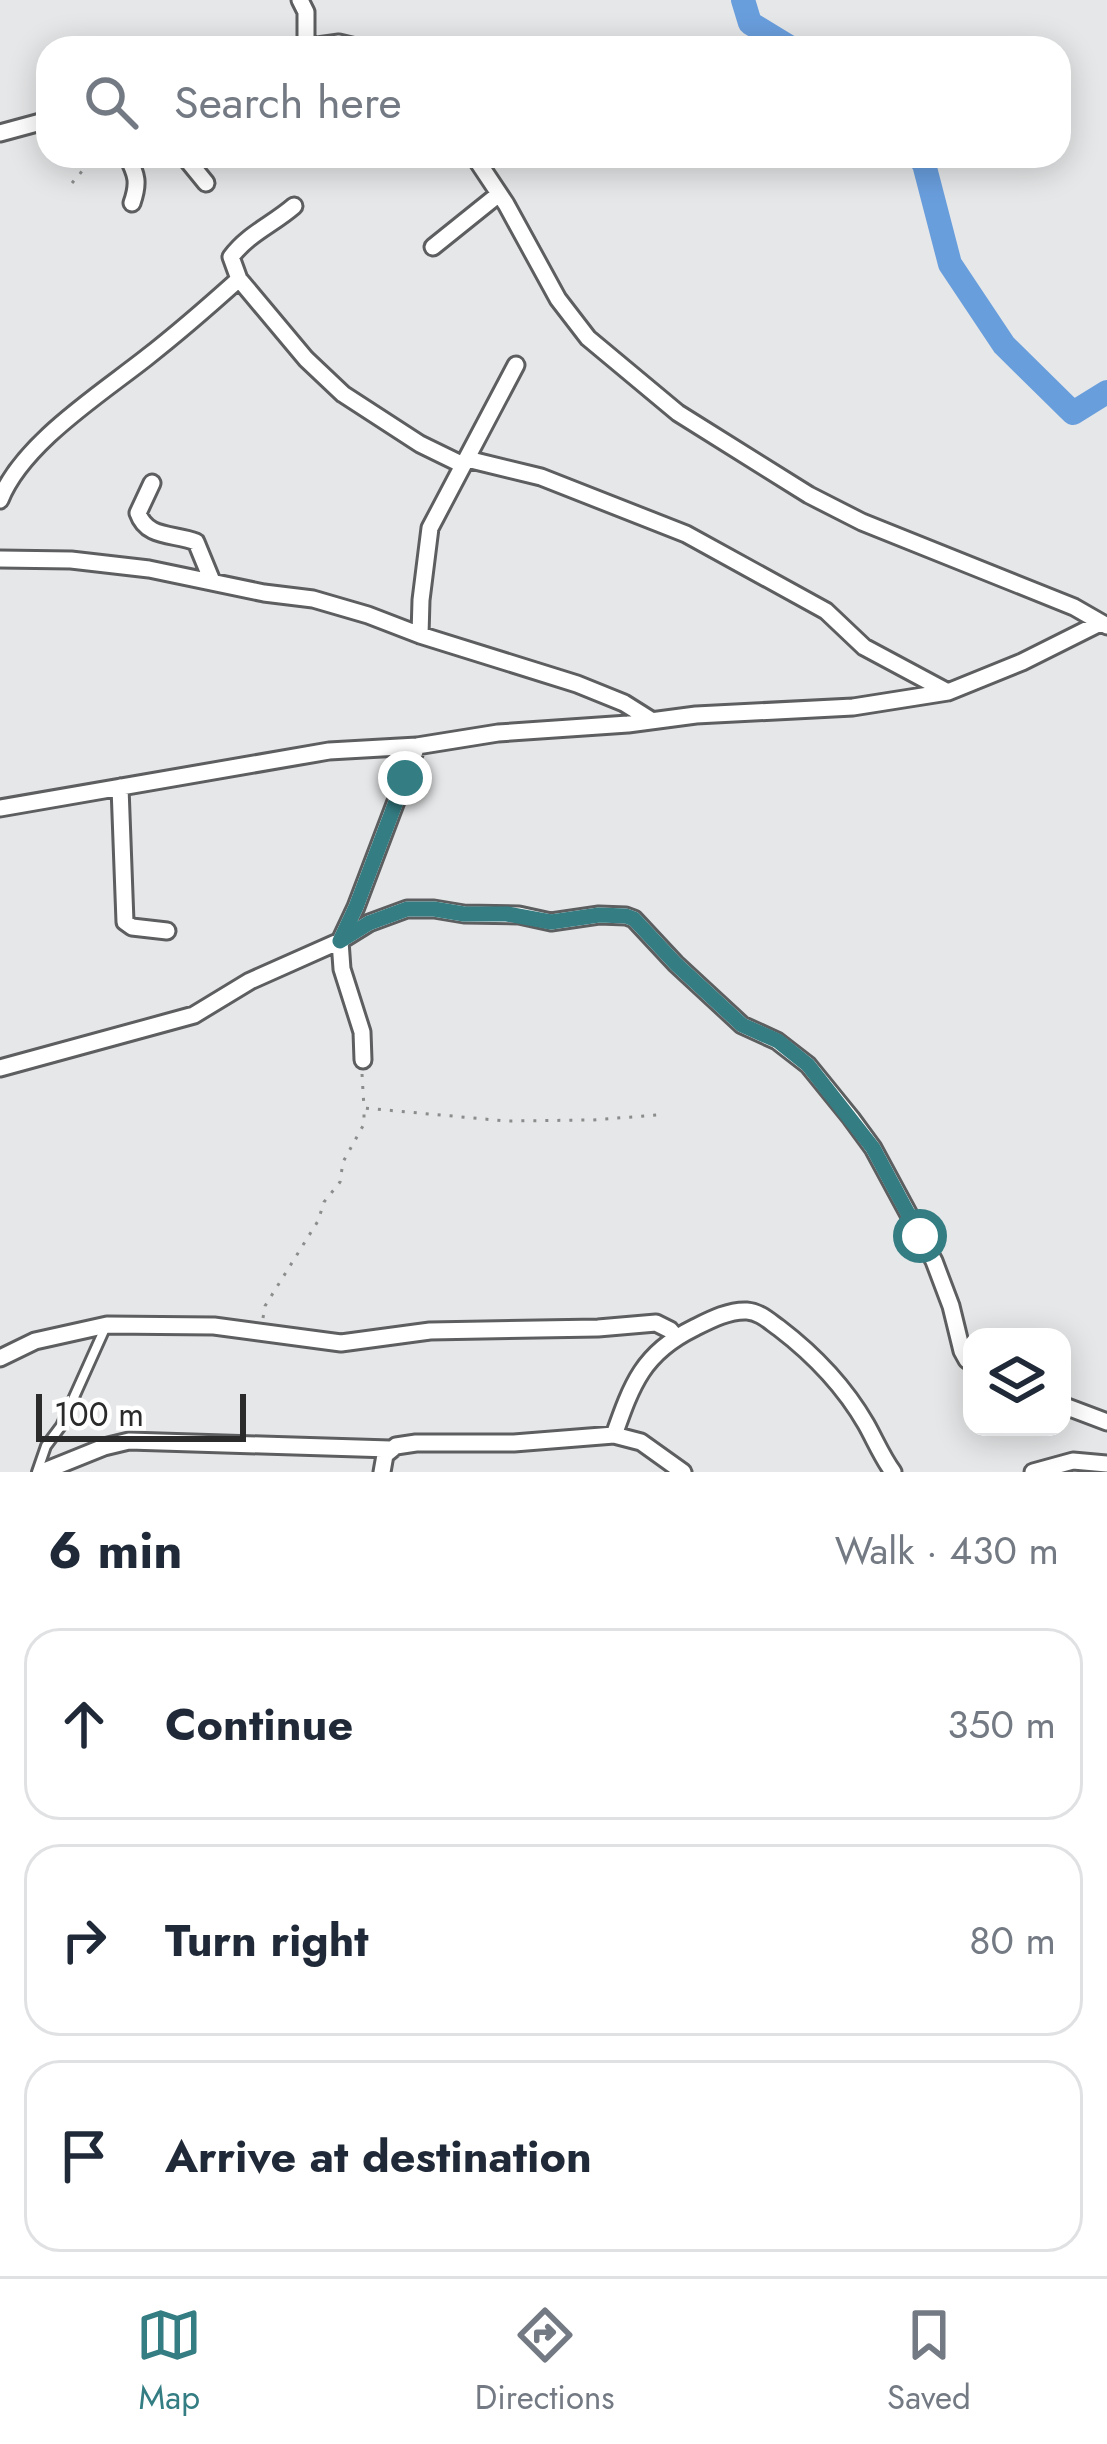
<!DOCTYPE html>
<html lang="en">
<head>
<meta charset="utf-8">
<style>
	:root { --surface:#fff; --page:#f6f6f7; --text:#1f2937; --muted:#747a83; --line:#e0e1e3; --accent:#347d83 }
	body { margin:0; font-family:Jost,sans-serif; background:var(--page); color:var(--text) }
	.controls { position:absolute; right:36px; bottom:36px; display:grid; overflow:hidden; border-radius:24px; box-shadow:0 6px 30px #0003 }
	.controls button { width:108px; height:108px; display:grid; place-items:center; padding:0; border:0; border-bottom:3px solid var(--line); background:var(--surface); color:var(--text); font:60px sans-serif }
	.scale { position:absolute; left:36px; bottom:30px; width:210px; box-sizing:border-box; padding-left:12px; border:6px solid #2b2b2b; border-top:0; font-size:33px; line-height:42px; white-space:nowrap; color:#2b2b2b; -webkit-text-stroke:9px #fff; paint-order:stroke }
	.stop { position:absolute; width:36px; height:36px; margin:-27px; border:9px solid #347d83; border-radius:50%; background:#fff }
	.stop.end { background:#347d83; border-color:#fff; box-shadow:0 3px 12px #0008 }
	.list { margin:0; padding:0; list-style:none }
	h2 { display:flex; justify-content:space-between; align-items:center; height:156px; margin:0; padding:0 48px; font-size:51px }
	h2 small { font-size:39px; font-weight:400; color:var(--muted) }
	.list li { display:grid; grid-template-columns:78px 1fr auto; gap:36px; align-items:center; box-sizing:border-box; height:192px; margin:0 24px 24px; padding:0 24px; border:3px solid var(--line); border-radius:36px }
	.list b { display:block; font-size:45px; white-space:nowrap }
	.list em { font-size:39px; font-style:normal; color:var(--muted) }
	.icon { flex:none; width:66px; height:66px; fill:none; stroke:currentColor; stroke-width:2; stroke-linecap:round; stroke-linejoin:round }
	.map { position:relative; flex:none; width:1107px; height:1472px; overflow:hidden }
	.search { position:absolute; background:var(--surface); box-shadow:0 6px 30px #0003; left:36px; right:36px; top:36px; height:132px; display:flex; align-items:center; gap:30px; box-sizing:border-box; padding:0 42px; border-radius:36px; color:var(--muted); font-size:45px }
	.sheet { height:804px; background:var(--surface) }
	nav { display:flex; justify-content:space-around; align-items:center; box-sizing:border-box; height:168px; border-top:3px solid var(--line); background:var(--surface); font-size:33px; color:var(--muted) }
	nav a { display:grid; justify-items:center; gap:6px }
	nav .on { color:var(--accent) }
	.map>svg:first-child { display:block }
</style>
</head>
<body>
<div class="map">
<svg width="1107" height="1472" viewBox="0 0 1107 1472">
	<rect width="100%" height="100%" fill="#e6e7e8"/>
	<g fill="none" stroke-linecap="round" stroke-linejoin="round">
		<!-- river -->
		<path stroke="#699edd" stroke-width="24" d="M743 0 750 23 791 48
			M918 156 924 164 950 264 1004 345 1073 413 1107 392"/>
		<!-- lane casing -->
		<g stroke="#5d5e5f" stroke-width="14">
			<path id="lane" d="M37 1472 46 1446 61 1426 106 1326"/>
		</g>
		<!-- street casing -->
		<g stroke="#5d5e5f" stroke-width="21">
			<path id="street" d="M300 0 306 12V47
				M303 48 339 43 360 48
				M0 133 48 120
				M127 156C137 175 139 183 132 203
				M184 156 206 183
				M474 156 506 204 558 299 588 338 678 413 809 495 862 522 1074 607 1107 626
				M294 206C272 225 248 234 231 257L239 279 306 359 343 394 420 444 463 465
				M433 247 499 194
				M467 459 541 477 686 534 826 611 864 647 948 692
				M152 483 138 513C147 539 174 533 196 542L212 581
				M0 500C22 444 99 395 146 358 178 333 209 306 239 279
				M0 559 71 560 149 569 264 593 313 599 368 615 420 635 577 684 624 703 651 720
				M420 635 421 600 430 528 516 365
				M120 787 125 922 132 927 167 931
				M0 808 329 751 417 746 498 733 628 724 696 715 853 707 948 692 1022 662 1100 623
				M363 1060 362 1032 342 969 340 941 369 923 407 909H434L464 914 519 915 551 922 599 915 626 916 634 919 676 964 742 1025 777 1041 808 1065 851 1118 873 1148 934 1261 951 1306 962 1351 967 1360 972 1363
				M0 1068 194 1015 250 981 340 941 356 907 417 746
				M0 1358 35 1341 107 1325 214 1326 341 1343 430 1331 598 1328 656 1323 670 1330 676 1337
				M1062 1405 1107 1422
				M614 1435C632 1384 643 1353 694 1328 710 1320 729 1310 747 1311 760 1312 769 1321 779 1328 813 1354 844 1386 866 1424 875 1440 882 1457 893 1472
				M42 1472 104 1447 129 1441 390 1449
				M382 1472 385 1455 396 1446 416 1443H514L614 1435 641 1442 683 1472
				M1033 1472 1073 1461 1107 1464"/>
		</g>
		<!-- path -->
		<path stroke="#8b8c8c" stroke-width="3" stroke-dasharray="3 9" stroke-linecap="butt" d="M72 183 95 156
			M362 1074 364 1108 506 1121 592 1120 657 1115
			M263 1318 265 1306 318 1221 324 1202 340 1182 343 1162 364 1124V1110"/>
		<!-- lane -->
		<use href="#lane" stroke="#fff" stroke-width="8"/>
		<!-- street -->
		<use href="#street" stroke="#fff" stroke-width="15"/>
	</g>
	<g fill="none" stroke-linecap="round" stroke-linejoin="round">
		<!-- route -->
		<path stroke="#347d83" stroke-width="15" d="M405 778 356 907 340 941 369 923 407 909H434L464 914H507L551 922 599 915 626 916 634 919 676 964 742 1025 778 1041 808 1065 873 1148 920 1236"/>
	</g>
</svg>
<div class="controls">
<button><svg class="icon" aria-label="layers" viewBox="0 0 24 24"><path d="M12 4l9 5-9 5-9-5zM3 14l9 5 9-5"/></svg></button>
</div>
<div class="scale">100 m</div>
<div class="stop" style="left:920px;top:1236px"></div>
<div class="stop end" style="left:405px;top:778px"></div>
<div class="search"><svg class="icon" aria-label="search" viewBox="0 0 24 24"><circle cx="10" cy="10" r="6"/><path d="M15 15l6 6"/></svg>Search here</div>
</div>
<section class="sheet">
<h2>6 min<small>Walk · 430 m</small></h2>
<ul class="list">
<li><svg class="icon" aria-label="ahead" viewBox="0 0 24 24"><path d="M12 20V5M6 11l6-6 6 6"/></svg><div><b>Continue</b></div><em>350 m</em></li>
<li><svg class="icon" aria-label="right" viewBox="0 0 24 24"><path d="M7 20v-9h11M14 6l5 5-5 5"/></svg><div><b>Turn right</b></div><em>80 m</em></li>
<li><svg class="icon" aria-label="arrive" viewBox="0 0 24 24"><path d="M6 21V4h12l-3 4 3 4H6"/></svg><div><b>Arrive at destination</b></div></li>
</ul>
</section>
<nav>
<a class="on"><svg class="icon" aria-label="map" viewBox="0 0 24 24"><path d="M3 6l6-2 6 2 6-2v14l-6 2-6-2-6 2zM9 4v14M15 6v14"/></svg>Map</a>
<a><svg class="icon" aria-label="directions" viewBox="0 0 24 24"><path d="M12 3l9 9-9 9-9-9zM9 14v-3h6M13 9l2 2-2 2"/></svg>Directions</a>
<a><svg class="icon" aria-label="saved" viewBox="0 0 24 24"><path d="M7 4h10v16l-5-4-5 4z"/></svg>Saved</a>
</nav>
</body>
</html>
